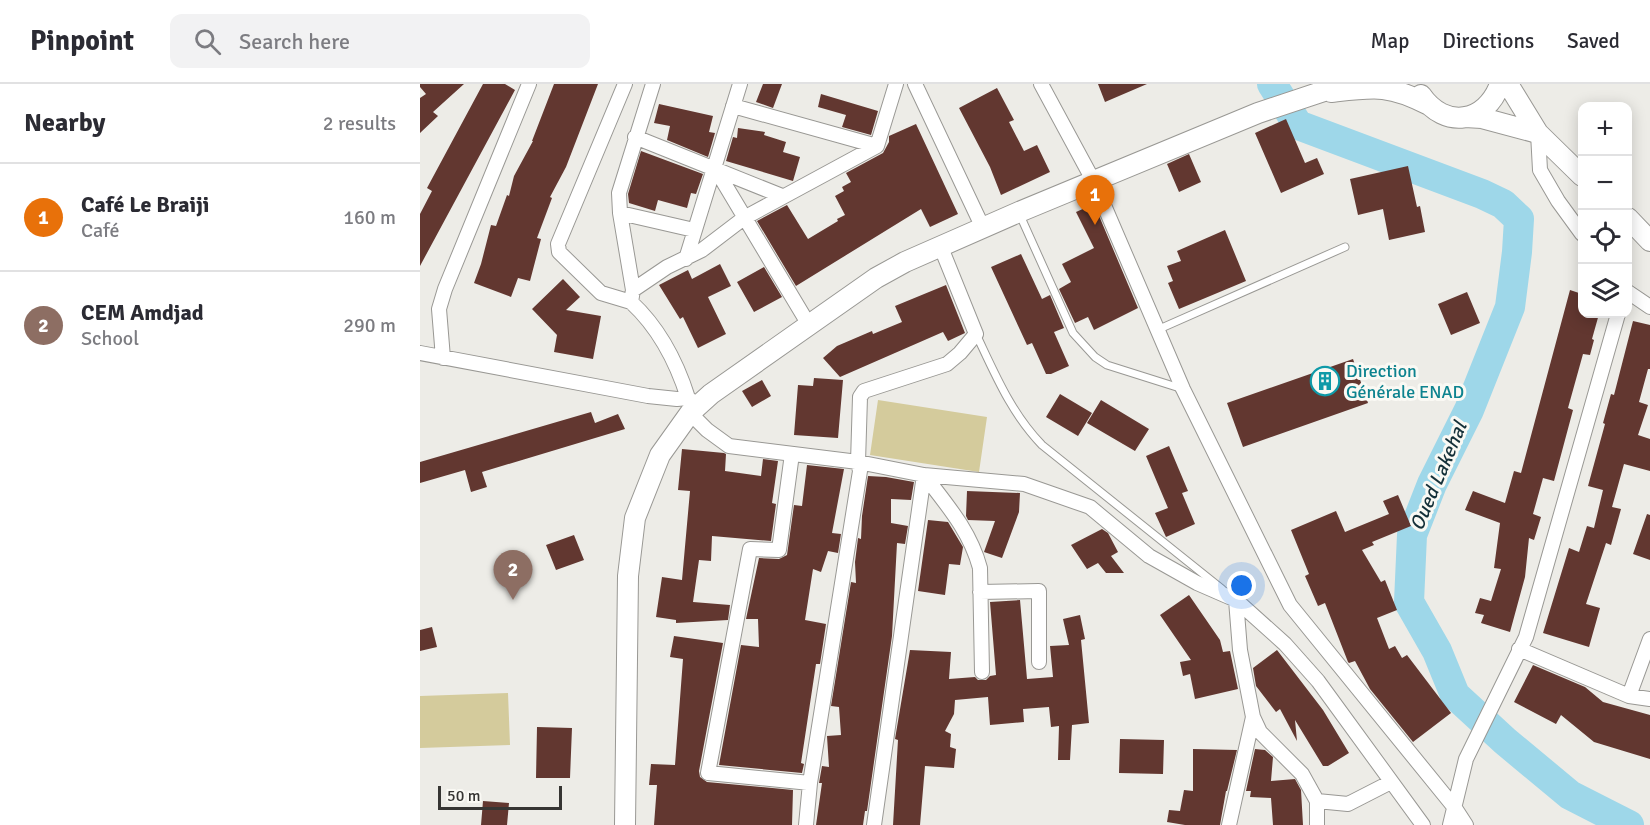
<!DOCTYPE html>
<html lang="en">
<head>
<meta charset="utf-8">
<style>
	:root { --surface:#fff; --page:#f2f2f3; --text:#2b2b33; --muted:#7c7c81; --line:#e1e1e2; --accent:#b45309 }
	body { margin:0; font-family:Signika,sans-serif; background:var(--page); color:var(--text) }
	.controls { position:absolute; right:18px; top:18px; display:grid; overflow:hidden; border-radius:12px; box-shadow:0 3px 15px #0003 }
	.controls button { width:54px; height:54px; display:grid; place-items:center; padding:0; border:0; border-bottom:2px solid var(--line); background:var(--surface); color:var(--text); font:30px sans-serif }
	.scale { position:absolute; left:18px; bottom:15px; width:124px; box-sizing:border-box; padding-left:6px; border:3px solid #363533; border-top:0; font-size:16px; line-height:21px; white-space:nowrap; color:#363533; -webkit-text-stroke:4px #faf9f4; paint-order:stroke }
	.you { position:absolute; left:822px; top:502px; width:21px; height:21px; margin:-15px; border:4px solid #fff; border-radius:50%; background:#1a73e8; box-shadow:0 0 0 9px #1a73e833 }
	.badge { display:grid; place-items:center; width:39px; height:39px; border-radius:50%; background:var(--accent); color:#fff; font-size:20px; font-weight:700 }
	.pin { position:absolute; translate:-50% -50px; filter:drop-shadow(0 2px 3px #0008) }
	.pin::after { content:''; position:absolute; top:32px; width:21px; height:18px; background:inherit; clip-path:polygon(0 0,100% 0,50% 100%) }
	.list { margin:0; padding:0; list-style:none }
	h2 { display:flex; justify-content:space-between; align-items:center; height:78px; margin:0; padding:0 24px; font-size:26px }
	h2 small { font-size:20px; font-weight:400; color:var(--muted) }
	.list li { display:grid; grid-template-columns:39px 1fr auto; gap:18px; align-items:center; box-sizing:border-box; height:108px; padding:0 24px; border-top:2px solid var(--line) }
	.list b { display:block; font-size:22px; white-space:nowrap }
	.list p { margin:0; font-size:20px; white-space:nowrap; color:var(--muted) }
	.list em { font-size:20px; font-style:normal; color:var(--muted) }
	.icon { flex:none; width:33px; height:33px; fill:none; stroke:currentColor; stroke-width:2; stroke-linecap:round; stroke-linejoin:round }
	.map { position:relative; flex:none; width:1230px; height:741px; overflow:hidden }
	header { display:flex; align-items:center; gap:36px; box-sizing:border-box; height:84px; padding:0 30px; background:var(--surface); border-bottom:2px solid var(--line) }
	header strong { font-size:28px }
	nav { display:flex; gap:33px; margin-inline-start:auto; font-size:21px }
	.search { width:420px; height:54px; background:var(--page); display:flex; align-items:center; gap:15px; box-sizing:border-box; padding:0 21px; border-radius:12px; color:var(--muted); font-size:22px }
	main { display:flex }
	aside { flex:1; background:var(--surface) }
	.map>svg:first-child { display:block }
</style>
</head>
<body>
<header>
<strong>Pinpoint</strong>
<div class="search"><svg class="icon" aria-label="search" viewBox="0 0 24 24"><circle cx="10" cy="10" r="6"/><path d="M15 15l6 6"/></svg>Search here</div>
<nav><a>Map</a><a>Directions</a><a>Saved</a></nav>
</header>
<main>
<aside>
<h2>Nearby<small>2 results</small></h2>
<ul class="list">
<li><span class="badge" style="background:#e8710a">1</span><div><b>Café Le Braiji</b><p>Café</p></div><em>160 m</em></li>
<li><span class="badge" style="background:#8d6e63">2</span><div><b>CEM Amdjad</b><p>School</p></div><em>290 m</em></li>
</ul>
</aside>
<div class="map">
<svg width="1230" height="741" viewBox="0 0 1230 741">
	<rect width="100%" height="100%" fill="#edece7"/>
	<!-- green -->
	<path fill="#d4cb9c" d="M458 316 567 333 559 388 450 371Z
		M88 609 90 661 0 664V612Z"/>
	<g fill="none" stroke-linecap="round" stroke-linejoin="round">
		<!-- river -->
		<path stroke="#9ed7e9" stroke-width="30" d="M852 0 878 41 1062 110 1083 120 1099 135 1097 168 1090 223 1049 326 1012 400 992 451 989 518 1017 567 1035 611 1085 657 1150 711 1209 741"/>
	</g>
	<!-- building -->
	<path fill="#623730" d="M0 0H44L13 28 18 32 0 49V14L6 10 0 3Z
		M63 0H85L95 6 0 182V130L12 107 7 104Z
		M134 0H178L146 83 130 113 132 114 117 154 121 155 110 197 98 194 91 213 54 199 61 180 71 141 76 142 87 111 89 112 94 92 113 57H112Z
		M343 0H362L353 24 336 18Z
		M678 0H727L685 18Z
		M577 4 594 36 589 38 604 67 617 61 630 88 581 111 570 83 539 24Z
		M401 10 458 27 451 51 422 43 426 31 398 23Z
		M239 20 293 32 289 48 295 49 288 73 247 56 250 42 234 39Z
		M866 35 885 79 897 74 904 90 861 109 835 49Z
		M496 40 538 130 510 143 501 125 376 202 337 137 367 121 388 155 418 137 417 135 425 131 415 112 424 107 422 103 431 98 426 89 463 69 469 58V52Z
		M318 44 345 48 344 51 366 58 363 68 380 73 373 97 306 77 313 53 317 54Z
		M221 67 283 90 276 110 271 109 267 124 238 116 235 127 209 119 208 110Z
		M769 70 781 98 759 108 747 80Z
		M988 82 997 123 1000 122 1005 148 969 156 963 125 938 131 930 95Z
		M674 120 718 224 674 246 668 233 655 239 639 205 651 198 642 180 674 164 656 128Z
		M805 146 826 197 759 225 748 199 753 197 747 182 761 177 757 167Z
		M601 170 622 215 630 211 644 244 634 248 649 282 631 290H626L612 259 607 261 571 183Z
		M300 180 311 202 288 213 306 250 278 264 263 233 260 235 239 201 268 186 272 195Z
		M344 183 362 213 334 228 317 198Z
		M143 195 160 213 146 226 181 232 173 275 134 268 137 251 112 225Z
		M526 201 545 249 528 257 523 248 420 293 403 274 417 262 452 247 453 250 482 238 475 222Z
		M1150 206 1162 210V230H1179L1172 255 1174 256 1170 271 1163 270 1148 324 1153 326 1134 397 1123 394 1113 430 1121 433 1114 456 1109 454 1105 493 1090 548 1061 539 1064 531 1055 529 1060 514 1071 517 1081 485 1074 484 1080 439 1045 426 1053 407 1085 419 1094 387 1101 389Z
		M1047 208 1060 239 1031 251 1018 220Z
		M1213 237 1230 241V285H1228L1219 318 1228 321 1218 351 1230 355V387L1204 380 1192 423 1201 425 1191 461 1186 459 1166 520 1180 524 1169 563 1123 549 1149 464 1159 468 1167 442 1174 444 1183 406 1168 402 1185 340 1183 339 1191 310 1194 311Z
		M933 275 948 319 823 363 807 319Z
		M394 294 423 296 418 354 374 351 378 301 393 302Z
		M342 296 351 312 332 323 322 307Z
		M640 310 672 329 658 352 626 333Z
		M681 316 729 345 715 367 667 339Z
		M171 328 175 339 198 330 205 345 62 388 67 403 51 408 45 386 0 399V378Z
		M749 362 768 407 762 409 775 440 746 453 735 429 748 424 726 372Z
		M262 365 304 369 306 370 305 387 341 392 343 375 358 377 352 419 356 420 351 457 292 452 291 477 279 476 273 518 310 521 308 536 256 539V536L236 533 242 493 262 496 270 407 258 406Z
		M387 381 424 385 412 449 421 450 418 469 408 467 401 488 393 485 385 536 406 540 400 580H396L381 679 384 680 382 689 299 681 321 561 339 563 338 535H326L339 474 359 475 367 471 374 421 382 422Z
		M448 392 466 393 494 398 491 416 471 415V439L488 442 485 460 477 459 472 552 447 727H445L443 741H396L402 699H399L402 682 409 683 407 652 421 651 419 623 411 622 431 498 436 499 435 478 438 454 441 455 442 432Z
		M547 407 600 409 599 428 582 474 564 468 575 437 548 436 546 432Z
		M978 411 991 442 952 458 954 461 942 466 961 498 965 496 977 526 957 534 969 565 975 562 982 574 987 571 1031 629 993 658 950 605 935 577 929 579 928 578 905 519 898 522 885 492 889 490 871 446 916 427 925 448 969 430 963 417Z
		M1227 430 1230 431V476L1213 470Z
		M508 436 528 438 543 463 540 481 529 480 525 511 498 507Z
		M682 445 688 449 698 468 691 472 704 489H686L678 479 667 485 651 461Z
		M154 451 164 476 136 486 126 461Z
		M769 511 800 556 803 568 810 567 818 605 775 615 770 590 763 592 760 578 771 576 740 531Z
		M600 516 607 595 633 593 630 562 649 561 643 535 660 531 665 555 661 556 669 639 652 641 650 676H638L639 642 631 643 629 623 603 625 604 638 570 641 568 613 535 616 534 630 525 647 531 650 530 663 536 665 534 684 505 682 500 741H473L478 656 475 655 490 566 531 568 529 595 555 593 558 596H566L570 592 576 591 570 518Z
		M12 543 17 563 0 567V546Z
		M254 552 303 559 279 687 280 693 287 698 373 706 372 741H234L237 701H229L231 680 255 681 263 575 250 573Z
		M857 566 903 626 929 669 908 682H903L875 636 877 657 860 625 856 628 836 602 833 584Z
		M1113 581 1165 603 1183 618 1230 631V675L1174 658 1141 631 1136 640 1094 618Z
		M117 643 152 644 150 694H116Z
		M700 655 744 656 743 690 699 689Z
		M773 665 817 666 807 707H806L800 741H765L747 738 749 726 760 727 764 706 773 707Z
		M835 665 845 666 853 673 851 697 875 695 881 706 883 741H853L851 714 830 713 831 707H826Z
		M63 717 89 719 87 741H61Z"/>
	<g fill="none" stroke-linecap="round" stroke-linejoin="round">
		<!-- lane casing -->
		<g stroke="#999894" stroke-width="9">
			<path id="lane" d="M599 129 653 249 675 273 687 281 763 305
				M737 246 925 163
				M556 250C575 290 591 329 622 361L802 505"/>
		</g>
		<!-- street casing -->
		<g stroke="#999894" stroke-width="16">
			<path id="street" d="M205 0 138 160 139 168 181 209 211 218
				M233 0 199 109 200 129 213 206 211 218C238 243 257 279 268 314
				M495 0 563 144
				M621 0 674 98 763 305 870 521 1035 724 1046 741
				M313 22 457 62
				M1118 49 1120 86 1138 117 1162 150
				M215 53 362 112
				M295 84 389 241
				M200 129 274 146
				M266 175 320 0
				M213 206 247 183 282 166 324 134 457 62 476 0
				M1208 208 1230 223
				M0 269 228 312 257 315 268 314 274 319
				M23 274 19 225 25 205 109 0
				M270 329 287 346 309 362 438 378 504 391 604 400 670 423 729 472 777 499 816 516 820 566 833 633 809 741
				M372 370 359 466 330 465 288 689 390 699
				M504 391C527 421 550 447 560 484L562 588
				M560 508 619 507V578
				M816 516 865 560 898 597 1003 741
				M1099 565 1209 612 1230 615
				M1209 612 1230 555
				M833 633 840 648 882 690 897 717V741
				M897 717 928 720 971 698
				M386 741 390 699 440 387 438 378 440 313 444 307 527 280 540 269 556 250 520 161
				M454 741 504 391
				M1030 741 1046 675 1106 553 1198 230"/>
		</g>
		<!-- secondary casing -->
		<g stroke="#999894" stroke-width="22">
			<path id="secondary" d="M1088 0 1118 49 1162 92
				M911 8C954 3 969 0 1009 21
				M1001 11C1025 46 1066 39 1080 0
				M1045 33 1062 34 1118 49
				M1208 134 1230 157
				M205 741 208 492 215 434 240 371 270 329 291 310 389 241 456 194 485 178 599 128 838 29 925 0"/>
		</g>
		<!-- lane -->
		<use href="#lane" stroke="#fff" stroke-width="7"/>
		<!-- street -->
		<use href="#street" stroke="#fff" stroke-width="14"/>
		<!-- secondary -->
		<use href="#secondary" stroke="#fff" stroke-width="20"/>
	</g>
	<!-- icons -->
	<defs>
		<g id="building-ring" transform="scale(1.5)"><circle r="9.5" fill="#faf9f4" stroke="#0f9aa8" stroke-width="1.5"/><path d="M-4-6H4V6H1V3H-1V6H-4ZM-2.5-4.3h1.7v1.8h-1.7ZM.8-4.3h1.7v1.8H.8ZM-2.5-1h1.7V.8h-1.7ZM.8-1h1.7V.8H.8Z" fill="#0f9aa8"/></g>
	</defs>
	<g fill-rule="evenodd">
		<use href="#building-ring" x="905" y="297"/>
	</g>
	<g text-anchor="middle" stroke-width="6" stroke-linejoin="round" paint-order="stroke">
		<!-- culture labels -->
		<g font-size="18" fill="#0d838f" stroke="#faf9f4" text-anchor="start">
			<text x="926" y="293">Direction<tspan x="926" dy="21">Générale ENAD</tspan></text>
		</g>
		<!-- water labels -->
		<g font-size="20" font-style="italic" fill="#143039" stroke="#faf9f4">
			<text transform="translate(1018 392) rotate(-67)" y="7">Oued Lakehal</text>
		</g>
	</g>
</svg>
<div class="controls">
<button>+</button>
<button>−</button>
<button><svg class="icon" aria-label="locate" viewBox="0 0 24 24"><circle cx="12" cy="12" r="6"/><path d="M12 2v4M12 18v4M2 12h4M18 12h4"/></svg></button>
<button><svg class="icon" aria-label="layers" viewBox="0 0 24 24"><path d="M12 4l9 5-9 5-9-5zM3 14l9 5 9-5"/></svg></button>
</div>
<div class="scale">50 m</div>
<div class="you"></div>
<div class="pin badge" style="left:675px;top:141px;background:#e8710a">1</div>
<div class="pin badge" style="left:93px;top:516px;background:#8d6e63">2</div>
</div>
</main>
</body>
</html>
